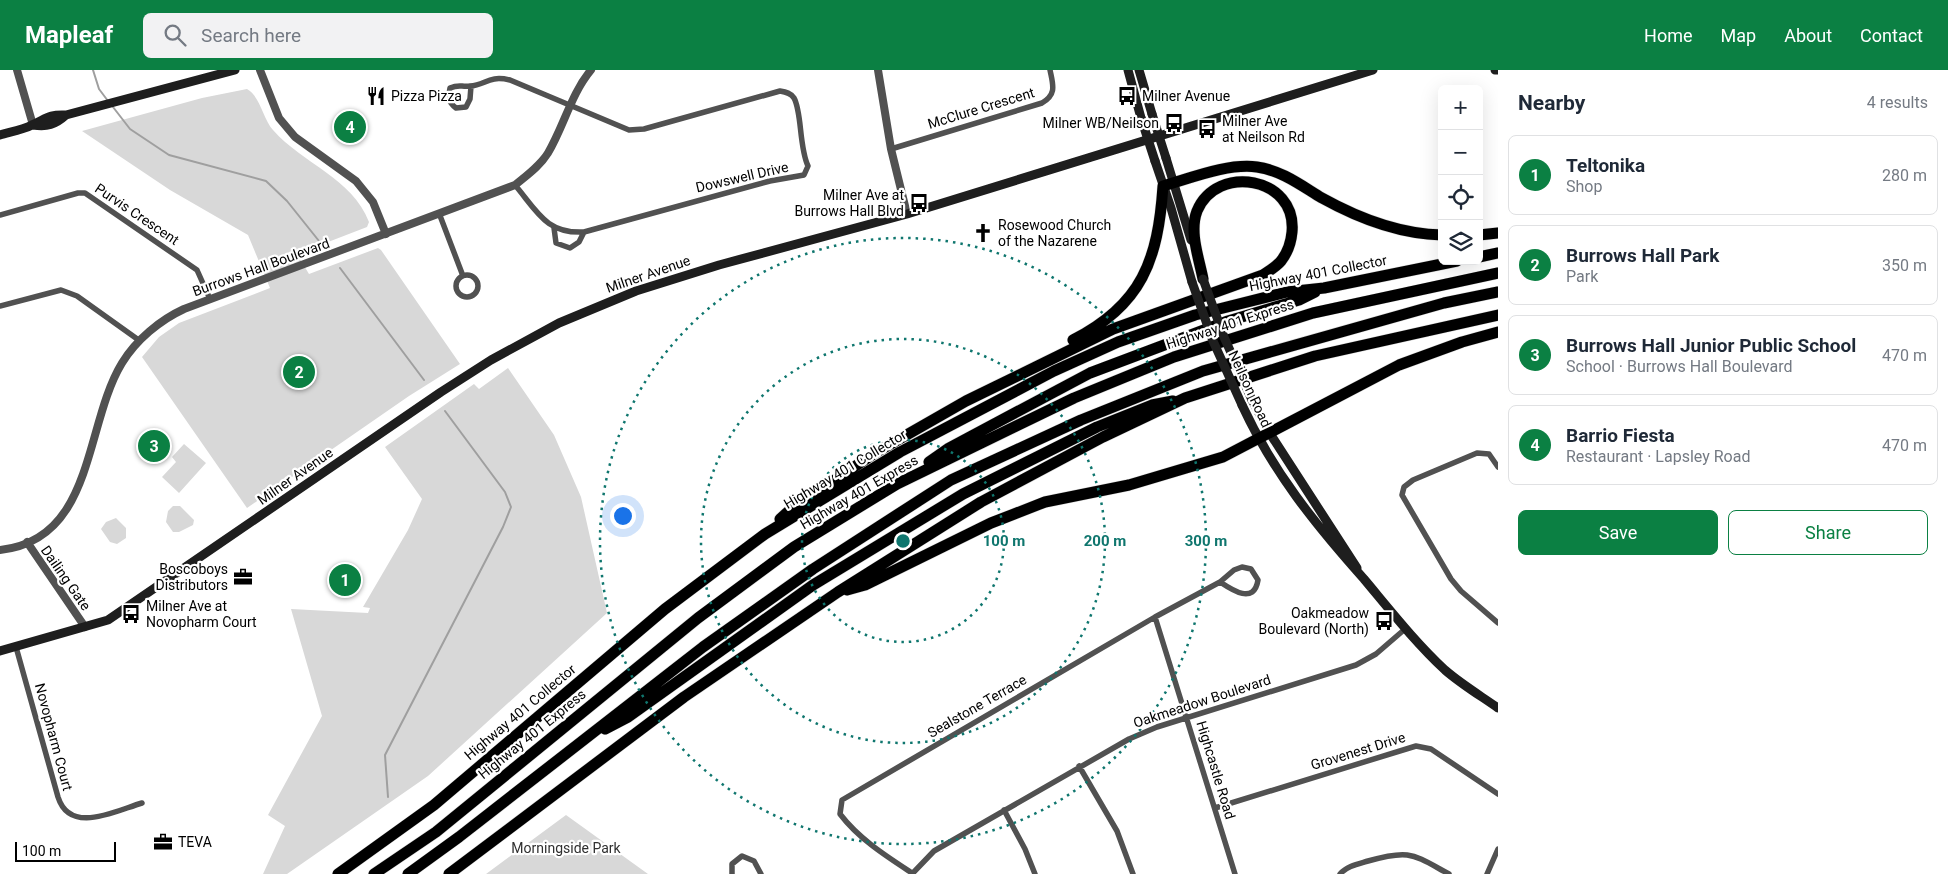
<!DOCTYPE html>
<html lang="en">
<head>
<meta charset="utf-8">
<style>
	:root { --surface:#fff; --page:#f2f2f3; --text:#1f2937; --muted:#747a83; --line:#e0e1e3; --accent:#0b8043 }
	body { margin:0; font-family:Roboto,sans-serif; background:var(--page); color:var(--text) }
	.controls { position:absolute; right:15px; top:15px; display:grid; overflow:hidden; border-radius:8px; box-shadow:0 5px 20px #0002 }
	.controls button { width:45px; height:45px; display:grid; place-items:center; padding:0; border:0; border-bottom:1px solid var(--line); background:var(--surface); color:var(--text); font:25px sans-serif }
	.scale { position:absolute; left:15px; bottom:12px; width:101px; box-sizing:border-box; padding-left:5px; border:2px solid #000; border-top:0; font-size:14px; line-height:18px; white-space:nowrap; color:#000; -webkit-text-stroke:4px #fff; paint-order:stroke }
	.you { position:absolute; left:622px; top:445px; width:18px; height:18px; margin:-12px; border:4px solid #fff; border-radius:50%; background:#1a73e8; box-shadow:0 0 0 8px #1a73e833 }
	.badge { display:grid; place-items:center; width:32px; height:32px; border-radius:50%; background:var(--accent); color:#fff; font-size:16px; font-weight:700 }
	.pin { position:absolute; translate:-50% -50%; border:2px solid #fff; box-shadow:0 1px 5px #0006 }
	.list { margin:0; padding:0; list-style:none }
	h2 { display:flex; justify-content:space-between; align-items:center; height:65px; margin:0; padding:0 20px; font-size:21px }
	h2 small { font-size:16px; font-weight:400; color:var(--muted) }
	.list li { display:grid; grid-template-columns:32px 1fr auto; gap:15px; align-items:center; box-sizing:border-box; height:80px; margin:0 10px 10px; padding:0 10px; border:1px solid var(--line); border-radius:8px }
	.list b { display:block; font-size:19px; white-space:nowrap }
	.list p { margin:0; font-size:16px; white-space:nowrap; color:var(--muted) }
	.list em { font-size:16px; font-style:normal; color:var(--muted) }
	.actions { display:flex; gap:10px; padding:15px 20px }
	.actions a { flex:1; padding:11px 0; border:1px solid var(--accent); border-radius:8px; text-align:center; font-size:18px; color:var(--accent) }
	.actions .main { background:var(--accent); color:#fff }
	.icon { flex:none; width:28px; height:28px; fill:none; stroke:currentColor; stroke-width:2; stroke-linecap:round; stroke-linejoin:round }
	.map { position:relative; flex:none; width:1498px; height:804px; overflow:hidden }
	header { display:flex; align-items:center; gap:30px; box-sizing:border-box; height:70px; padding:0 25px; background:var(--accent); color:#fff }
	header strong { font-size:24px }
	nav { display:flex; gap:28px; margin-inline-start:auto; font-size:18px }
	.search { width:350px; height:45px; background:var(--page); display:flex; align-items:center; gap:12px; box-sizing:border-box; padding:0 18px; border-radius:8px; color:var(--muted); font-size:19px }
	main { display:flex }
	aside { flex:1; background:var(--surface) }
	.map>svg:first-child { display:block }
</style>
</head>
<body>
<header>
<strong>Mapleaf</strong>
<div class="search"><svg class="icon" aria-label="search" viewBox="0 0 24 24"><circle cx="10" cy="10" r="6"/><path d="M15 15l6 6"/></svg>Search here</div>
<nav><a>Home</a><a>Map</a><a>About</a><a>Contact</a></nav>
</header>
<main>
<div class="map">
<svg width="1498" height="804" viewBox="0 0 1498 804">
	<rect width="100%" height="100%" fill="#fff"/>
	<!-- green -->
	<path fill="#d8d8d8" d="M247 19C260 26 263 49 273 60 303 94 352 108 369 152L367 157 297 184 309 204 378 178 381 180 460 294 409 326 247 438 142 287 159 267 179 253 270 218 248 165 170 120 82 61 202 28Z
		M508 298 554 365 581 427 607 543 428 706 287 804H263L285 756 268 745 322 646 291 539 368 543 370 538 363 537 408 460 422 429 385 377 474 314 479 319Z
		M184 374 206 393 179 423 162 407 176 392 172 387Z
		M173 436H180L194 450 193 455 179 462H173L166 452 168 441Z
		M116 448 126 458V468L117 474 110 472 101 459 106 452Z
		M566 745 648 804H486Z"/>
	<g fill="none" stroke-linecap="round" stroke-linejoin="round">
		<!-- stream -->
		<path stroke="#9f9f9f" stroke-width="2" d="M93 0 99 19 108 31
			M113 37 130 59 169 85 266 111 287 131 323 176
			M340 198 424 310
			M388 727 385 685 503 457 511 437 505 422 445 341"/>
		<!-- motorway casing -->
		<g stroke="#dbdbdb" stroke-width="12">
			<path id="motorway" d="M1479 165 1498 163
				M1479 187 1498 183
				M1073 270C1142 235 1158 190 1163 116 1191 108 1228 93 1257 97 1281 100 1302 116 1322 128 1358 148 1400 164 1442 165
				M929 392 949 378 1090 303 1228 251 1299 230 1315 222
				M780 449 790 440 875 383 966 331 1113 259 1263 205C1269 201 1277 196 1281 191 1288 182 1291 173 1292 162 1297 107 1217 93 1197 141 1189 162 1199 188 1203 209
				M847 520 865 515 991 453 1045 432 1129 415 1223 387 1399 295 1462 272 1498 262
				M605 659 628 647 813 515 963 424 1097 357 1152 335 1173 331
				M338 804 434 735 665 539 765 464 900 382 1054 301 1118 272 1195 245 1287 222 1324 218 1457 191
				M374 804 436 762 698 548 794 477 897 414 1074 328 1174 287 1313 243 1498 203
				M408 804 459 767 703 577 813 499 951 410 1081 350 1203 301 1444 233 1498 222
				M449 804 684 627 838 522 981 432 1103 367 1185 328 1315 286 1498 245"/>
		</g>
		<!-- minor -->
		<path stroke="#515151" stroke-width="5.5" d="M471 16 470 29 466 37 456 38C448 32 448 27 450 18 459 14 461 17 470 16 486 15 488 5 510 10L629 60 644 59 780 21C786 22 791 23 794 28 802 42 799 77 808 96L804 105 770 111 584 162C546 164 537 141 515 115
			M891 79 1042 33C1057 24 1053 15 1050 0
			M439 143 463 206
			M0 145 78 123H85L197 200 210 229
			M554 158 556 173 570 178 579 172 584 162
			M456 216a11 11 0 1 1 22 0a11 11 0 1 1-22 0Z
			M0 236 61 220 77 226 140 271
			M1498 397 1489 384 1477 383 1413 410 1404 417 1402 425 1451 509 1461 521 1498 553
			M1242 497 1251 499 1258 510C1254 535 1232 520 1220 512L1234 500Z
			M1155 547 1235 804
			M16 577 58 727C70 765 115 741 142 733
			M1079 696 1117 761 1133 804
			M1215 738 1416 676 1431 679 1498 724
			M1004 740 1025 779 1035 804
			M912 803C886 786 859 769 840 744L842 730 1155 547 1220 512
			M732 804V794L742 786 754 791 761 804
			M912 804 934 781 1129 669 1157 657 1356 595 1376 584 1405 559
			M1340 804C1347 796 1358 794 1368 791 1410 779 1412 784 1449 804
			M1487 804 1498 779"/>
		<!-- tertiary -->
		<path stroke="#515151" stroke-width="8" d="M17 0 33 55
			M260 0 279 48 295 67 356 111 373 132 386 164
			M878 0 891 79 907 144
			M27 472 85 557
			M0 480C95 470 84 355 122 293 136 270 160 250 184 239L515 115C527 105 540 96 548 83 564 56 571 24 591 0"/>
		<!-- secondary -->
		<path stroke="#1e1e1e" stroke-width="9" d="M1128 0 1141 48
			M1139 0 1152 44
			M1495 0H1498
			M33 55C47 57 55 55 66 45
			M0 65C10 62 22 60 32 55 46 49 48 44 66 45L235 0
			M1166 88 1191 170
			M1155 91 1171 138 1192 212
			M1252 330 1269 362 1357 498
			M1242 335C1273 402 1315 454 1364 509 1390 540 1415 572 1445 600 1461 614 1481 626 1498 638
			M0 581 108 550 441 322 491 290 559 253 636 221 719 195 907 144 1373 0"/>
		<!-- motorway -->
		<use href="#motorway" stroke="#000" stroke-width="11"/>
		<!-- secondary-bridge -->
		<path stroke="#1e1e1e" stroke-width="9" d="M1152 44 1166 88
			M1141 48 1155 91
			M1203 209 1224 267 1252 330
			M1192 212 1213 271 1242 335"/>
	</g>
	<!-- distance rings -->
	<g fill="none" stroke="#0f766e" stroke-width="2.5" stroke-dasharray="2.5 5">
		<circle cx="903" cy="471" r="101"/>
		<circle cx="903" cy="471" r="202"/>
		<circle cx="903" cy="471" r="303"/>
	</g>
	<!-- icons -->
	<defs>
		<g id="restaurant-bare" transform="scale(1.5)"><path d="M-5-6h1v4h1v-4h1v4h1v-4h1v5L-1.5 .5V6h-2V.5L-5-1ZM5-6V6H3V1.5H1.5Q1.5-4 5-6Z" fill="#000" stroke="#fff" stroke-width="2.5" paint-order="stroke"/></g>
		<g id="bus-bare" transform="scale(1.5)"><path d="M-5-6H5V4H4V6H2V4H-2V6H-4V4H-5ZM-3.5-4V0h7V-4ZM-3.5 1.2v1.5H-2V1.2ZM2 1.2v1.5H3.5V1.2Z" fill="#000" stroke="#fff" stroke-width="2.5" paint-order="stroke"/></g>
		<g id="church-bare" transform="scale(1.5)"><path d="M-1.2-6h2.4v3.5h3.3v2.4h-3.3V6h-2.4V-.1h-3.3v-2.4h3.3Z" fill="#000" stroke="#fff" stroke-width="2.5" paint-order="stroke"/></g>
		<g id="office-bare" transform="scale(1.5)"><path d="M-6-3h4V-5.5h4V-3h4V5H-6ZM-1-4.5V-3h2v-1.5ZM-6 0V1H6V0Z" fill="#000" stroke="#fff" stroke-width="2.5" paint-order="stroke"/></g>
	</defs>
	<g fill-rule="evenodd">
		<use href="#restaurant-bare" x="376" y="26"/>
		<use href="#bus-bare" x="1127" y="26"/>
		<use href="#bus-bare" x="1174" y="53"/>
		<use href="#bus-bare" x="1207" y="59"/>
		<use href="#bus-bare" x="919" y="133"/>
		<use href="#church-bare" x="983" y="163"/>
		<use href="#office-bare" x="243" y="507"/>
		<use href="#bus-bare" x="131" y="544"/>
		<use href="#bus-bare" x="1384" y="551"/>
		<use href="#office-bare" x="163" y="772"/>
	</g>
	<g text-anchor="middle" stroke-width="4.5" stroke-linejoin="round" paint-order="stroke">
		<!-- poi labels -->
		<g font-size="14" fill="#000" stroke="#fff" text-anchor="start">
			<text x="391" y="31">Pizza Pizza</text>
			<text x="1142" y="31">Milner Avenue</text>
			<text x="1222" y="56">Milner Ave<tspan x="1222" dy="16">at Neilson Rd</tspan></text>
			<text x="1159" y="58" text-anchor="end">Milner WB/Neilson</text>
			<text x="904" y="130" text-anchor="end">Milner Ave at<tspan x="904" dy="16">Burrows Hall Blvd</tspan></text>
			<text x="998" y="160">Rosewood Church<tspan x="998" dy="16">of the Nazarene</tspan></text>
			<text x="228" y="504" text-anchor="end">Boscoboys<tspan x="228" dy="16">Distributors</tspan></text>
			<text x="146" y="541">Milner Ave at<tspan x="146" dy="16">Novopharm Court</tspan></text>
			<text x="1369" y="548" text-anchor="end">Oakmeadow<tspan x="1369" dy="16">Boulevard (North)</tspan></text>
			<text x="178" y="777">TEVA</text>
		</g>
		<!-- street labels -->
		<g font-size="14" fill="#000" stroke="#fff">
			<text transform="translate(981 38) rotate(-17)" y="5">McClure Crescent</text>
			<text transform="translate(742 107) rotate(-13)" y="5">Dowswell Drive</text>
			<text transform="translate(137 144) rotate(34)" y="5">Purvis Crescent</text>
			<text transform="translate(261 197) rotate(-20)" y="5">Burrows Hall Boulevard</text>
			<text transform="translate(1318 203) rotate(-11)" y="5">Highway 401 Collector</text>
			<text transform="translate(648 204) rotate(-19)" y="5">Milner Avenue</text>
			<text transform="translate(1230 254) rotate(-18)" y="5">Highway 401 Express</text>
			<text transform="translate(1250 319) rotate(65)" y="5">Neilson Road</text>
			<text transform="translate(845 399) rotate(-31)" y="5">Highway 401 Collector</text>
			<text transform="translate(295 406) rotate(-35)" y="5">Milner Avenue</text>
			<text transform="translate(859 422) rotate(-30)" y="5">Highway 401 Express</text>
			<text transform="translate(66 508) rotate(55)" y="5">Dailing Gate</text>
			<text transform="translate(1202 631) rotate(-18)" y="5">Oakmeadow Boulevard</text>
			<text transform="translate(977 636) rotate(-30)" y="5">Sealstone Terrace</text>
			<text transform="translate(520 642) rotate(-40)" y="5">Highway 401 Collector</text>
			<text transform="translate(532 664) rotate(-39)" y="5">Highway 401 Express</text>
			<text transform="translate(54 667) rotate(75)" y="5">Novopharm Court</text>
			<text transform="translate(1358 681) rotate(-17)" y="5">Grovenest Drive</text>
			<text transform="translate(1216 700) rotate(73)" y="5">Highcastle Road</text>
		</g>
		<!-- park labels -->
		<g font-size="14" fill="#2f2f2f" stroke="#fff">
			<text x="566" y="783">Morningside Park</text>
		</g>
	</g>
	<circle cx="903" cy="471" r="8" fill="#0f766e" stroke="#fff" stroke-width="2.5"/>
	<g font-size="15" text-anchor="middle" font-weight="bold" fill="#0f766e" stroke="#fff" stroke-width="4.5" stroke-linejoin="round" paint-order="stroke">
		<text x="1004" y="476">100 m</text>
		<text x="1105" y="476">200 m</text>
		<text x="1206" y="476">300 m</text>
	</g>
</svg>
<div class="controls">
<button>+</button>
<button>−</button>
<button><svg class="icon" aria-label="locate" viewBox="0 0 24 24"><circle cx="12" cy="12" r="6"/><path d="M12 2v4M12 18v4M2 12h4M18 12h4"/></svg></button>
<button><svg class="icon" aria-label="layers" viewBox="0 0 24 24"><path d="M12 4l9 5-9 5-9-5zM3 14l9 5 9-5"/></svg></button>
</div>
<div class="scale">100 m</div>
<div class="you"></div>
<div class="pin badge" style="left:345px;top:510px">1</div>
<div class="pin badge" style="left:299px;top:302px">2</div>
<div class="pin badge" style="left:154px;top:376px">3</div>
<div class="pin badge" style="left:350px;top:57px">4</div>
</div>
<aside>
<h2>Nearby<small>4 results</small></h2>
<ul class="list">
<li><span class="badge">1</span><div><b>Teltonika</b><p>Shop</p></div><em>280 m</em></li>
<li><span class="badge">2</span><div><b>Burrows Hall Park</b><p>Park</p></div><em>350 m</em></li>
<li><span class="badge">3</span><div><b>Burrows Hall Junior Public School</b><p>School · Burrows Hall Boulevard</p></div><em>470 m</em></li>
<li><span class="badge">4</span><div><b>Barrio Fiesta</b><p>Restaurant · Lapsley Road</p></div><em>470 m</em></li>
</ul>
<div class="actions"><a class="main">Save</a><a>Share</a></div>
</aside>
</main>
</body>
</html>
